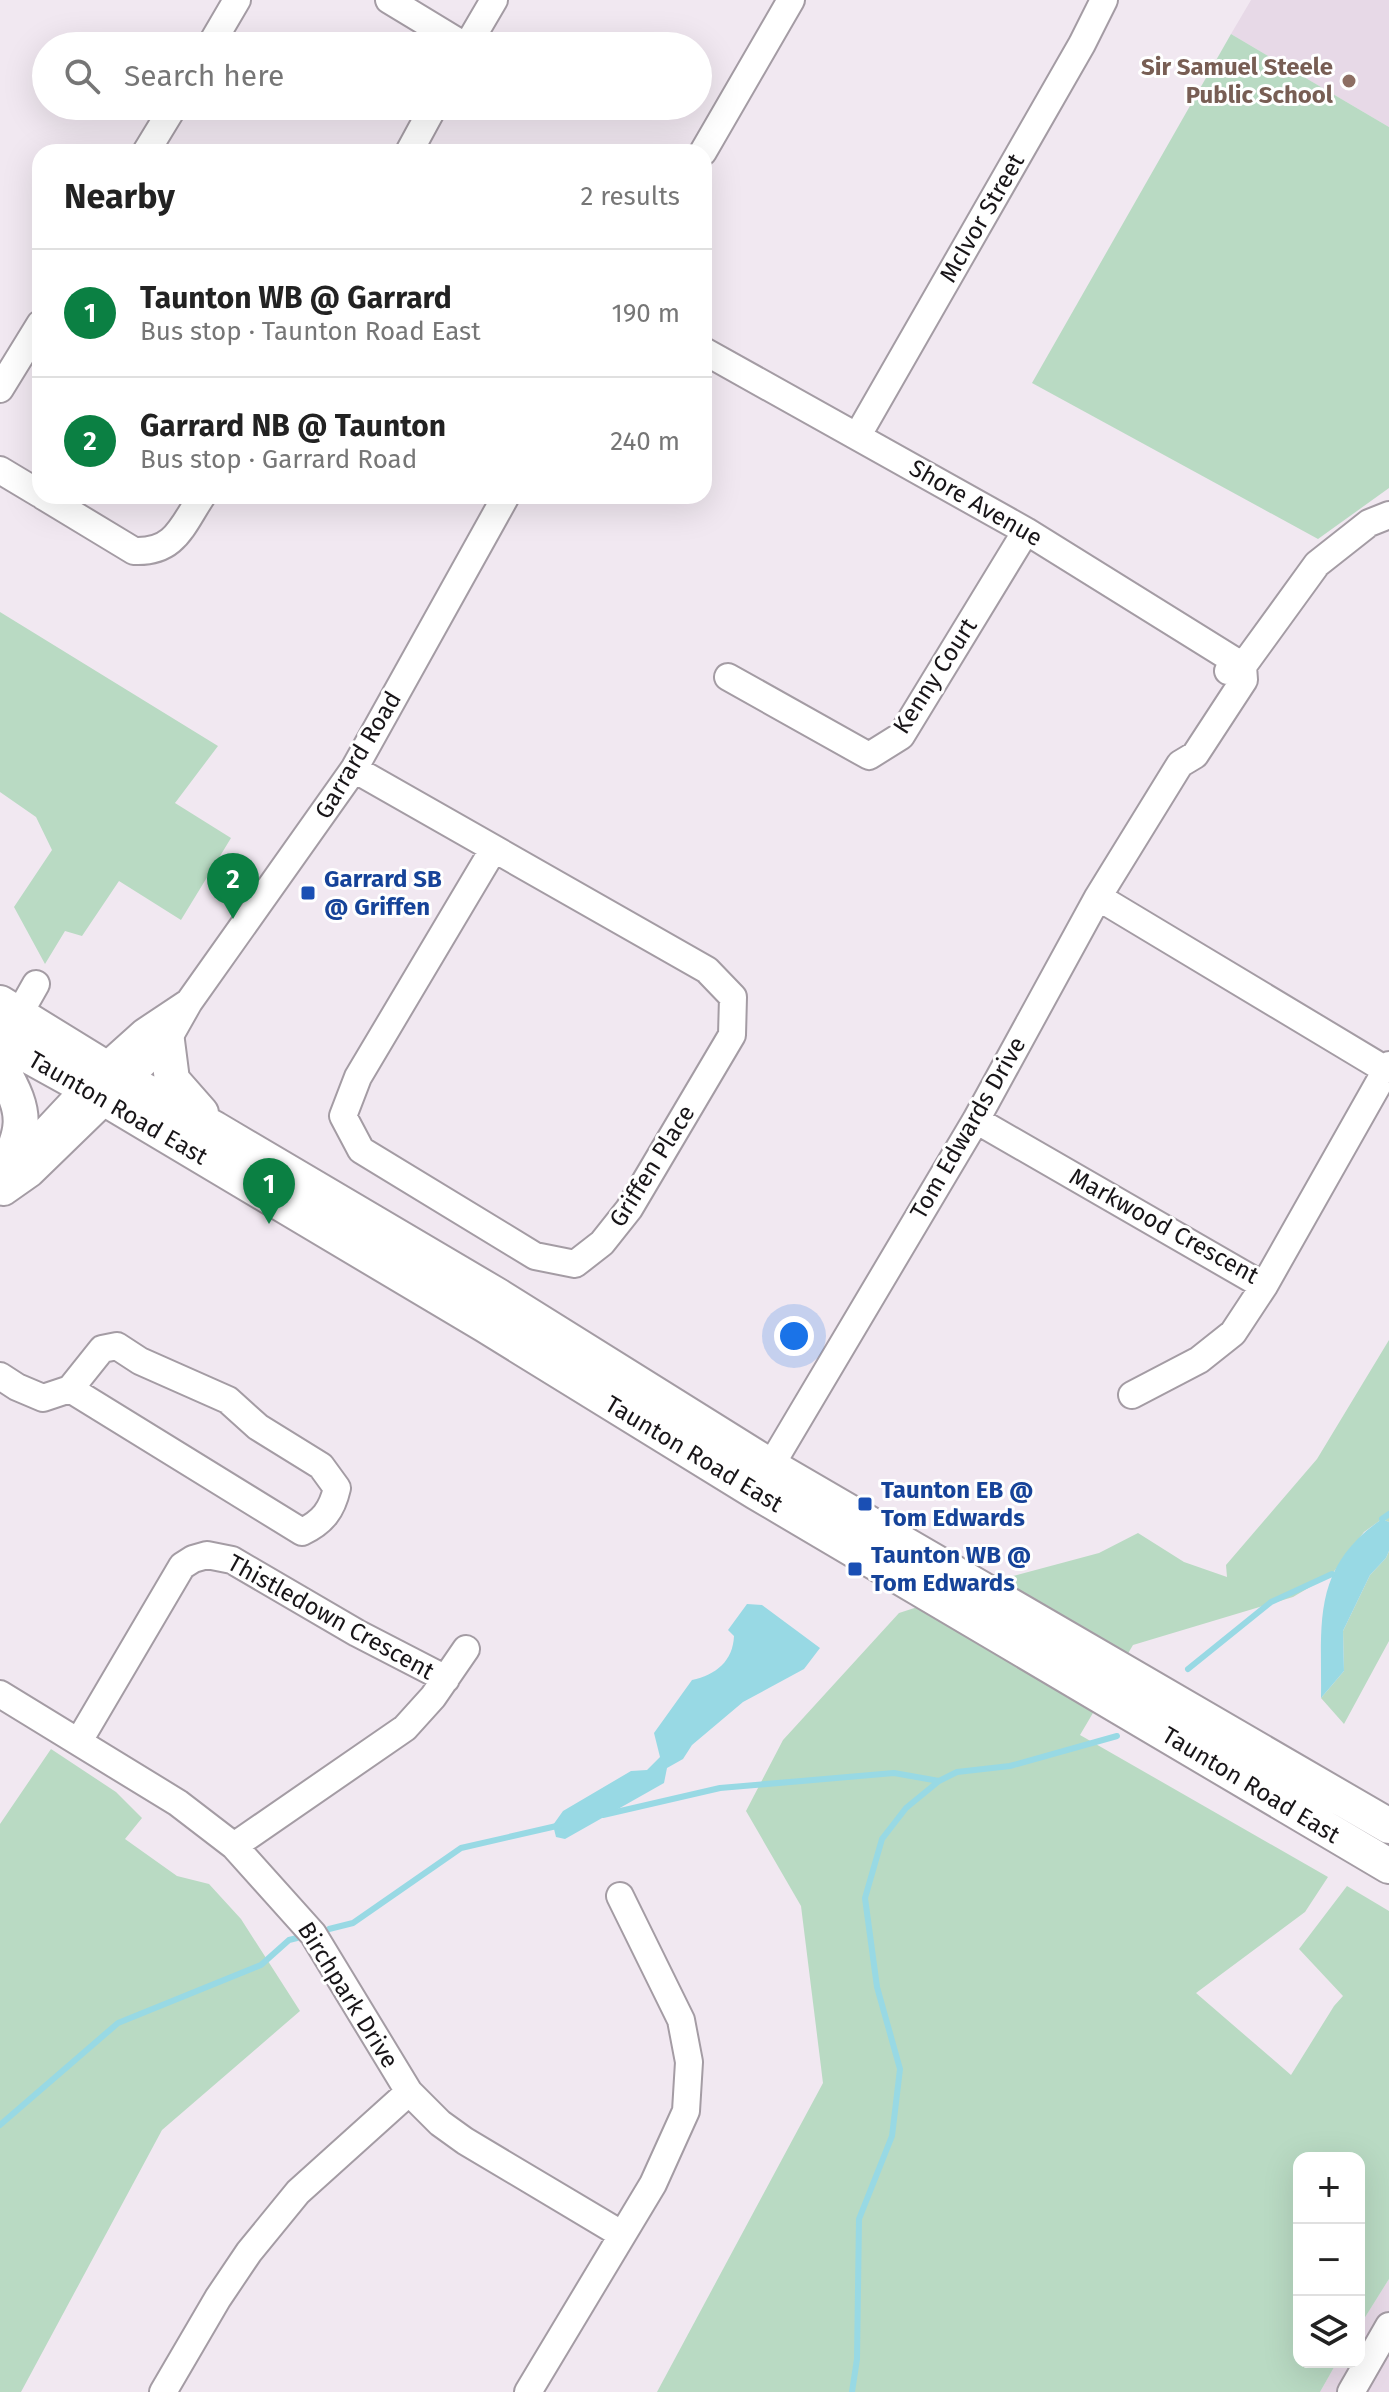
<!DOCTYPE html>
<html lang="en">
<head>
<meta charset="utf-8">
<style>
	:root { --surface:#fff; --page:#f2f2f2; --text:#222; --muted:#767676; --line:#e0e0e0; --accent:#0b8043 }
	body { margin:0; font-family:"Fira Sans",sans-serif; background:var(--page); color:var(--text) }
	.controls { position:absolute; right:24px; bottom:24px; display:grid; overflow:hidden; border-radius:16px; box-shadow:0 8px 32px #0002 }
	.controls button { width:72px; height:72px; display:grid; place-items:center; padding:0; border:0; border-bottom:2px solid var(--line); background:var(--surface); color:var(--text); font:40px sans-serif }
	.you { position:absolute; left:794px; top:1336px; width:28px; height:28px; margin:-20px; border:6px solid #fff; border-radius:50%; background:#1a73e8; box-shadow:0 0 0 12px #1a73e833 }
	.badge { display:grid; place-items:center; width:52px; height:52px; border-radius:50%; background:var(--accent); color:#fff; font-size:26px; font-weight:700 }
	.pin { position:absolute; translate:-50% -66px; filter:drop-shadow(0 2px 4px #0008) }
	.pin::after { content:''; position:absolute; top:42px; width:28px; height:24px; background:inherit; clip-path:polygon(0 0,100% 0,50% 100%) }
	.list { margin:0; padding:0; list-style:none }
	h2 { display:flex; justify-content:space-between; align-items:center; height:104px; margin:0; padding:0 32px; font-size:34px }
	h2 small { font-size:26px; font-weight:400; color:var(--muted) }
	.list li { display:grid; grid-template-columns:52px 1fr auto; gap:24px; align-items:center; box-sizing:border-box; height:128px; padding:0 32px; border-top:2px solid var(--line) }
	.list b { display:block; font-size:30px; white-space:nowrap }
	.list p { margin:0; font-size:26px; white-space:nowrap; color:var(--muted) }
	.list em { font-size:26px; font-style:normal; color:var(--muted) }
	.icon { flex:none; width:44px; height:44px; fill:none; stroke:currentColor; stroke-width:2; stroke-linecap:round; stroke-linejoin:round }
	.map { position:relative; flex:none; width:1389px; height:2392px; overflow:hidden }
	.search { position:absolute; background:var(--surface); box-shadow:0 8px 32px #0002; left:32px; top:32px; width:680px; height:88px; display:flex; align-items:center; gap:20px; box-sizing:border-box; padding:0 28px; border-radius:44px; color:var(--muted); font-size:30px }
	.panel { position:absolute; background:var(--surface); box-shadow:0 8px 32px #0002; left:32px; top:144px; width:680px; height:360px; border-radius:24px }
	.map>svg:first-child { display:block }
</style>
</head>
<body>
<div class="map">
<svg width="1389" height="2392" viewBox="0 0 1389 2392">
	<rect width="100%" height="100%" fill="#f1e8f1"/>
	<!-- built -->
	<path fill="#e7d9e7" d="M1251 0H1389V127L1231 34Z
		M1389 2279V2392H1320L1337 2362H1359V2327Z"/>
	<!-- green -->
	<path fill="#b9dac3" d="M1231 34 1389 127V488L1318 539 1032 383Z
		M0 612 218 746 175 803 231 838 181 920 119 881 82 936 65 931 45 964 14 907 52 850 36 817 0 792Z
		M1389 1340V1522L1382 1519 1364 1532 1332 1574 1293 1597 1133 1645 1080 1735 1328 1877 1305 1912 1196 1993 1291 2075 1334 2006 1343 1996 1299 1949 1347 1886 1389 1911V2279L1359 2327V2158H1299V2362H1337L1320 2392H657L823 2083 801 1906 746 1811 783 1740 899 1613 1013 1576 1099 1553 1138 1533 1184 1562 1227 1577 1226 1565 1317 1459Z
		M1389 1551V1641L1344 1724 1321 1698 1344 1671 1343 1631 1370 1575 1386 1558Z
		M51 1749 116 1792 142 1818 125 1839 177 1876 209 1884 241 1919 300 2011 162 2130 21 2392H0V1824Z"/>
	<!-- water -->
	<path fill="#98d9e4" d="M1382 1519 1389 1522V1551L1386 1558 1370 1575 1343 1631 1344 1671 1321 1698C1322 1623 1311 1568 1382 1519Z
		M747 1604 762 1605 820 1648 804 1669 743 1702 692 1745 683 1759 667 1768 664 1783 565 1839 556 1837 553 1825 563 1811 631 1771 647 1770 660 1757 654 1733 692 1680C716 1675 733 1661 734 1636L728 1630Z"/>
	<g fill="none" stroke-linecap="round" stroke-linejoin="round">
		<!-- stream -->
		<path stroke="#98d9e4" stroke-width="6" d="M1382 1519 1389 1514
			M1188 1669 1271 1602 1332 1574
			M603 1815 720 1788 894 1773 939 1781
			M329 1929 353 1923 461 1848 561 1825
			M0 2125 118 2023 261 1965 289 1940 297 1938
			M852 2392 857 2359 859 2219 892 2136 900 2069 877 1987 865 1898 882 1839 906 1808 939 1781 957 1772 1010 1766 1117 1736"/>
		<!-- minor casing -->
		<g stroke="#a49ca4" stroke-width="30">
			<path id="minor" d="M389 0 465 46
				M210 46 237 0
				M467 46 494 0
				M146 152 174 106
				M409 152 434 106
				M703 152 791 0
				M704 351 1026 531 1243 666
				M0 389 40 324
				M858 435 1082 44 1104 0
				M0 470 40 494
				M43 496 134 551C175 553 182 526 202 496
				M1228 671 1243 666 1317 564 1369 523 1389 515
				M728 677 869 756 901 736 1026 531
				M354 769 707 970 733 997 732 1035 629 1209 602 1243 575 1264 535 1256 361 1150 343 1116 358 1077 493 850
				M1098 897 1386 1070
				M19 1014 36 984
				M976 1120 1264 1286
				M16 1172 33 1144 105 1067 144 1032 186 1004
				M4 1192 31 1173 167 1041 189 1002 354 769 506 496
				M0 1376 17 1387 43 1398 70 1389 102 1349 117 1346 140 1361 228 1400 258 1427 321 1466 337 1488C332 1510 323 1522 302 1532L70 1389
				M1132 1395 1199 1360 1233 1333 1264 1286 1389 1065
				M761 1482 976 1120 1098 897 1180 764 1195 755 1244 680 1243 666
				M0 1694 178 1803 234 1846 313 1934 409 2092 440 2123 465 2141 621 2234
				M79 1741 182 1566 193 1559 207 1555 232 1560 357 1633 446 1679
				M234 1846 405 1728 433 1697 466 1649
				M163 2392 218 2298 249 2252 298 2192 409 2092
				M528 2392 653 2184 686 2111 689 2062 681 2020 620 1896
				M1351 2392 1389 2326"/>
		</g>
		<!-- major casing -->
		<g stroke="#a49ca4" stroke-width="38">
			<path id="major" d="M0 1003 125 1080 215 1129 498 1296 770 1466 1389 1826
				M0 1040 87 1088 485 1325 756 1492 1389 1866
				M167 1041 172 1080 201 1113
				M0 1066C30 1117 25 1129 0 1180"/>
		</g>
		<!-- minor -->
		<use href="#minor" stroke="#fff" stroke-width="26"/>
		<!-- major -->
		<use href="#major" stroke="#fff" stroke-width="34"/>
	</g>
	<!-- markers -->
	<circle fill="#8d6e63" stroke="#fff" stroke-width="3" cx="1349" cy="81" r="8"/>
	<g fill="#1a4fb4" stroke="#fff" stroke-width="3">
		<rect x="300" y="885" width="16" height="16" rx="4"/>
		<rect x="857" y="1496" width="16" height="16" rx="4"/>
		<rect x="847" y="1561" width="16" height="16" rx="4"/>
	</g>
	<g text-anchor="middle" stroke-width="6" stroke-linejoin="round" paint-order="stroke">
		<!-- education labels -->
		<g font-size="24" font-weight="bold" fill="#785e54" stroke="#fff" text-anchor="end">
			<text x="1333" y="75">Sir Samuel Steele<tspan x="1333" dy="28">Public School</tspan></text>
		</g>
		<!-- street labels -->
		<g font-size="24" fill="#181518" stroke="#fff">
			<text transform="translate(982 218) rotate(-60)" y="8">McIvor Street</text>
			<text transform="translate(976 503) rotate(30)" y="8">Shore Avenue</text>
			<text transform="translate(935 676) rotate(-57)" y="8">Kenny Court</text>
			<text transform="translate(358 755) rotate(-59)" y="8">Garrard Road</text>
			<text transform="translate(118 1108) rotate(30)" y="8">Taunton Road East</text>
			<text transform="translate(968 1128) rotate(-60)" y="8">Tom Edwards Drive</text>
			<text transform="translate(652 1166) rotate(-58)" y="8">Griffen Place</text>
			<text transform="translate(1164 1226) rotate(29)" y="8">Markwood Crescent</text>
			<text transform="translate(694 1454) rotate(31)" y="8">Taunton Road East</text>
			<text transform="translate(331 1617) rotate(29)" y="8">Thistledown Crescent</text>
			<text transform="translate(1251 1785) rotate(31)" y="8">Taunton Road East</text>
			<text transform="translate(348 1995) rotate(58)" y="8">Birchpark Drive</text>
		</g>
		<!-- transit labels -->
		<g font-size="24" font-weight="bold" fill="#164399" stroke="#fff" text-anchor="start">
			<text x="324" y="887">Garrard SB<tspan x="324" dy="28">@ Griffen</tspan></text>
			<text x="881" y="1498">Taunton EB @<tspan x="881" dy="28">Tom Edwards</tspan></text>
			<text x="871" y="1563">Taunton WB @<tspan x="871" dy="28">Tom Edwards</tspan></text>
		</g>
	</g>
</svg>
<div class="controls">
<button>+</button>
<button>−</button>
<button><svg class="icon" aria-label="layers" viewBox="0 0 24 24"><path d="M12 4l9 5-9 5-9-5zM3 14l9 5 9-5"/></svg></button>
</div>
<div class="you"></div>
<div class="pin badge" style="left:269px;top:1224px">1</div>
<div class="pin badge" style="left:233px;top:919px">2</div>
<div class="search"><svg class="icon" aria-label="search" viewBox="0 0 24 24"><circle cx="10" cy="10" r="6"/><path d="M15 15l6 6"/></svg>Search here</div>
<section class="panel">
<h2>Nearby<small>2 results</small></h2>
<ul class="list">
<li><span class="badge">1</span><div><b>Taunton WB @ Garrard</b><p>Bus stop · Taunton Road East</p></div><em>190 m</em></li>
<li><span class="badge">2</span><div><b>Garrard NB @ Taunton</b><p>Bus stop · Garrard Road</p></div><em>240 m</em></li>
</ul>
</section>
</div>
</body>
</html>
